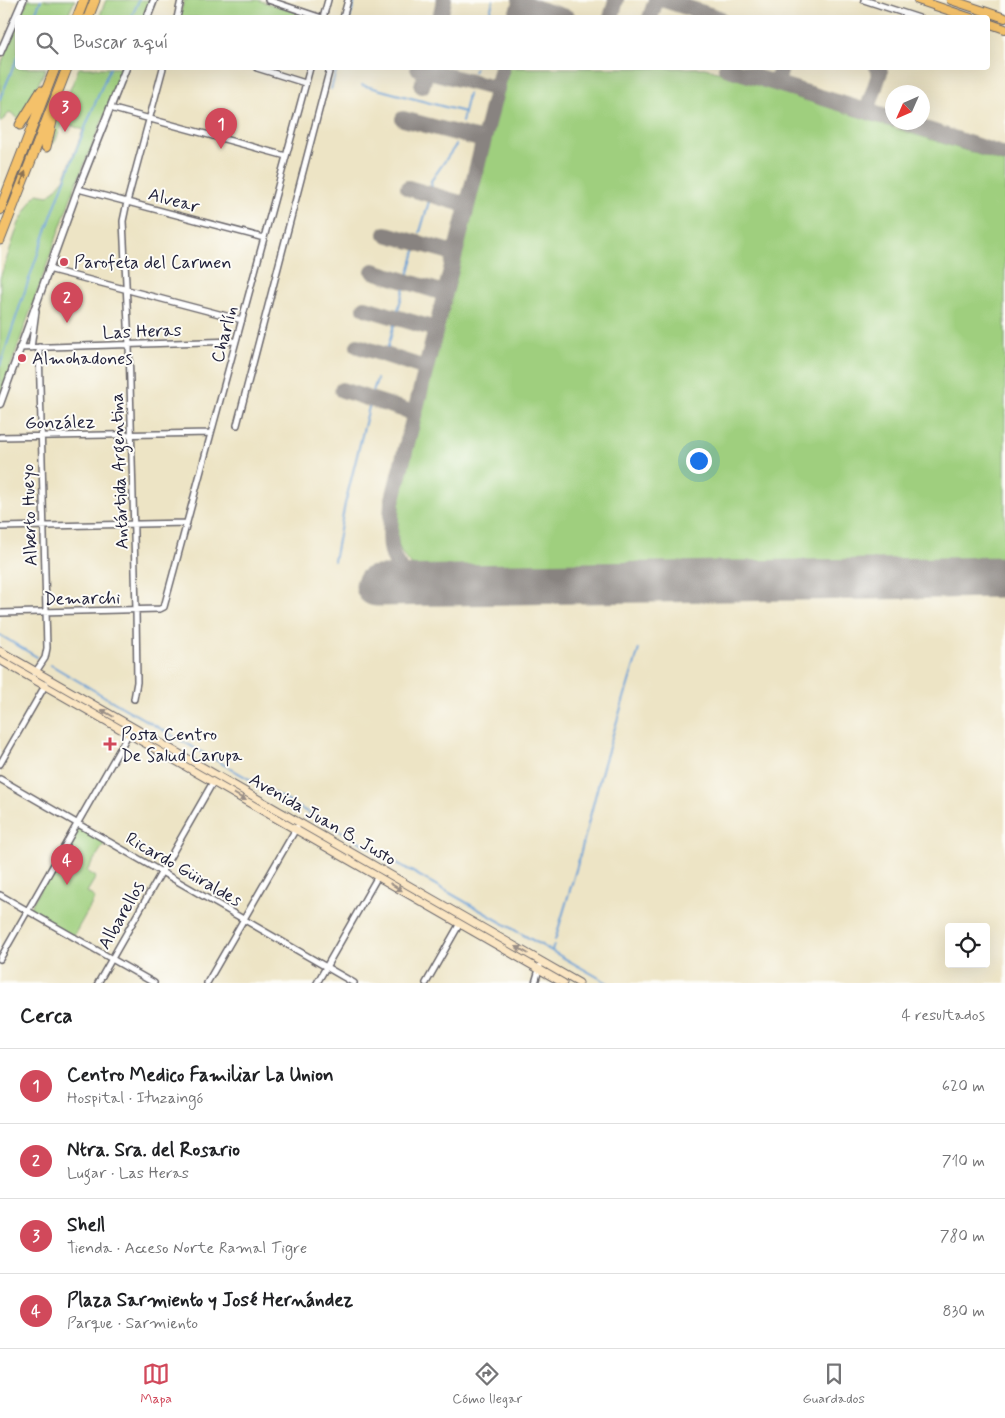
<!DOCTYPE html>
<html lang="es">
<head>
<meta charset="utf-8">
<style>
	:root { --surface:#fff; --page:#f2f2f2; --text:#202124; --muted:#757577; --line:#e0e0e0; --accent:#d1495b }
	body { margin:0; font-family:Mynerve,sans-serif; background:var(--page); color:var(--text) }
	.controls { position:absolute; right:15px; bottom:15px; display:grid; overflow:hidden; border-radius:5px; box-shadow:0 5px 20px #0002 }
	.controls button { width:45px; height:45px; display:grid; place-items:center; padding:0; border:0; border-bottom:1px solid var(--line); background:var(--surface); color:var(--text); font:25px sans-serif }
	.compass { position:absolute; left:885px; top:85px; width:45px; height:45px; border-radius:50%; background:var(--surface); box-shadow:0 5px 20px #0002; rotate:225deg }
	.you { position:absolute; left:698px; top:460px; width:18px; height:18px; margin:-12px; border:4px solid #fff; border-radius:50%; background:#1a73e8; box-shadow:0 0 0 8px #1a73e833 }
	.badge { display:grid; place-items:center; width:32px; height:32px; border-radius:50%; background:var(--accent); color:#fff; font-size:16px; font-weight:700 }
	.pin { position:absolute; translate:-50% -41px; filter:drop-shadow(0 1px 2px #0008) }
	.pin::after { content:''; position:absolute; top:26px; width:18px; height:15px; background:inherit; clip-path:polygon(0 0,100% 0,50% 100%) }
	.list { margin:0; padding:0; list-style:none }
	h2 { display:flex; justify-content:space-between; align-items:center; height:65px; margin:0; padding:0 20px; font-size:21px }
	h2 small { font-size:16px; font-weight:400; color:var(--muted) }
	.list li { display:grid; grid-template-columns:32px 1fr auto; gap:15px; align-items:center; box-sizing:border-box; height:75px; padding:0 20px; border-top:1px solid var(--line) }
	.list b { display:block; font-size:19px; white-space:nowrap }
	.list p { margin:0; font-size:16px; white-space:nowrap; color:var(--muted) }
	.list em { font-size:16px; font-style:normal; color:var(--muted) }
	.icon { flex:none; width:28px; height:28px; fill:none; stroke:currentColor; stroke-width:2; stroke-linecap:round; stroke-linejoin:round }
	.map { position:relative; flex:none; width:1005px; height:983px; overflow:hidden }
	.search { position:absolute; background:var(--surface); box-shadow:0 5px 20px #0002; left:15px; right:15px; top:15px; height:55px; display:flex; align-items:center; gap:12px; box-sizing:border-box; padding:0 18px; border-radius:5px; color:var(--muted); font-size:19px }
	.sheet { height:365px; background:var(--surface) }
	nav { display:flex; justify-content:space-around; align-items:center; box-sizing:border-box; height:70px; border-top:1px solid var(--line); background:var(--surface); font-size:14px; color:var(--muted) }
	nav a { display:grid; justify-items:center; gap:2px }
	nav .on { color:var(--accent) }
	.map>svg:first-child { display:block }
</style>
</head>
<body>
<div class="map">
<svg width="1005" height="983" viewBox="0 0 1005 983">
	<rect width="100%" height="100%" fill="#fdfcf7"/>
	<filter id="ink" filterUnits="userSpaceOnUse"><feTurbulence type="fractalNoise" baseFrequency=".02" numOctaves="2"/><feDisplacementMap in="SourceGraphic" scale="10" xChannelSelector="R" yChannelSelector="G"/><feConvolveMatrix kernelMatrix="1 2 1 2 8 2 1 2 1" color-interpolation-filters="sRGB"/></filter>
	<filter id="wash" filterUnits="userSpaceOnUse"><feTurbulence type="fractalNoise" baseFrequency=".0096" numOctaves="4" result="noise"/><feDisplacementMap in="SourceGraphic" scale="20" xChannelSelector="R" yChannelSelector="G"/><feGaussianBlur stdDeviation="1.12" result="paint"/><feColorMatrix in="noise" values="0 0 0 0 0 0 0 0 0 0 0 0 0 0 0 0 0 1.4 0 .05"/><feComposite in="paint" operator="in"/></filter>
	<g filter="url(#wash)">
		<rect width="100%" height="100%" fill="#ede4c5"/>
		<!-- green -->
		<path fill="#9fcf7e" stroke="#60785c" d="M28 0H75L67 17H20Z
			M106 0H151L144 17 99 18Z
			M184 0H258L311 17 179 18Z
			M17 25 18 68H46L26 110 20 120 10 112 0 123V67Z
			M79 68H124L74 189 0 396V278L19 223 34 197 37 194 49 196 64 179 83 130 63 122 55 142 51 144 62 109Z
			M509 68H705L1005 163V563L424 571C389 560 395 519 400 490Z
			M77 823 106 841 87 871 96 877 87 892 95 898 73 937 28 911Z"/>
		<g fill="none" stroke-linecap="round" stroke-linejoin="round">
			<!-- stream -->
			<path stroke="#669ed5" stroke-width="2" d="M33 18 41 0
				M131 18 139 0
				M350 18 355 0
				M489 18 493 0
				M474 71 475 68
				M362 85 464 112
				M331 89 337 68
				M0 99 18 56
				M462 122 468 94
				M432 189 431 181 456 145
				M420 232 430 198
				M408 276 415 251
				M397 313 405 285
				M387 350 395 321
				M0 366C33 264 68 165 110 68
				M372 395 377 379
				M334 561 345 504 369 407
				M0 635 37 657
				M51 665 124 708 608 983
				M555 940 578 863 602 770 639 649
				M552 950 554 945"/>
			<!-- taxiway -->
			<path stroke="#888380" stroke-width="16" d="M520 0 527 5 568 18
				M664 0 719 18
				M440 18 444 0
				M515 18 518 9 527 5
				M611 18 616 0
				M650 18 656 0
				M418 68 497 89
				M726 68 892 119
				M777 83 781 68
				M422 86 427 68
				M867 111 880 72 877 68
				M403 119 483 140
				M904 122 1005 155
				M408 188 467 205
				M386 234 454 253
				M373 271 444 293
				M365 308 435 329
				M358 346 425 368
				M342 390 414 413
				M424 585C383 568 390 540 392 503L502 68"/>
			<!-- runway -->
			<path stroke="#888380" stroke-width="41" d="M376 586 1005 577"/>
		</g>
	</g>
	<g filter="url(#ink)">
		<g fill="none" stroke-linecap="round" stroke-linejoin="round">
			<!-- minor casing -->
			<g stroke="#69666b" stroke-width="8">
				<path id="minor" d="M268 0 322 18
					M864 0 919 18
					M177 18 181 0
					M323 18 328 0
					M343 18 348 0
					M257 68 305 83
					M110 108 286 156
					M78 189 264 238
					M48 269 242 320
					M19 348 236 341
					M31 348 36 311
					M237 425 330 68
					M0 437 211 433
					M0 527 187 523
					M0 613 160 609 164 607 310 68
					M35 673 45 658 47 648 39 347
					M134 699 137 682 136 610 129 345 123 221 127 202 163 68
					M0 764 46 684
					M0 779 354 983
					M0 895 154 983
					M0 959 129 733
					M98 983 213 782
					M207 983 297 827
					M317 983 378 876
					M426 983 459 925
					M535 983 540 966"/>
			</g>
			<!-- tertiary casing -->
			<g stroke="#69666b" stroke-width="9">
				<path id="tertiary" d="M147 18 154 0
					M0 53 23 0
					M0 404 78 189 126 68"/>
			</g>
			<!-- secondary casing -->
			<g stroke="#69666b" stroke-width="9">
				<path id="secondary" d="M0 651 579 983
					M0 660 563 983"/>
			</g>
			<!-- primary casing -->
			<g stroke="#69666b" stroke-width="10">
				<path id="primary" d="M918 0 971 18
					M951 0 1005 18
					M988 23 1005 29"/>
			</g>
			<!-- motorway casing -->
			<g stroke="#69666b" stroke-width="11">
				<path id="motorway" d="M77 18 84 0
					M88 18 95 0
					M20 125 41 91
					M46 147 54 113
					M0 210 55 68
					M0 240 67 68"/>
			</g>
			<!-- minor -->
			<use href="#minor" stroke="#fff" stroke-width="5"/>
			<!-- tertiary -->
			<use href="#tertiary" stroke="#fff" stroke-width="6"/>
			<!-- secondary -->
			<use href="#secondary" stroke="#fbe6c3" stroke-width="7"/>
			<!-- primary -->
			<use href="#primary" stroke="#f4c16a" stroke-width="8"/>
			<!-- motorway -->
			<use href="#motorway" stroke="#f4c16a" stroke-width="9"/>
		</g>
		<!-- one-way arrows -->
		<defs><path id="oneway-solid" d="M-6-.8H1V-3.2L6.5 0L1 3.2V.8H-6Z" transform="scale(1.25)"/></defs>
		<use fill="#8b7252" href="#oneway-solid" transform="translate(23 178) rotate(-69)"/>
		<g fill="#998e86">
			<use href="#oneway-solid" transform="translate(107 713) rotate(-150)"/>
			<use href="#oneway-solid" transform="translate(240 797) rotate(30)"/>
			<use href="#oneway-solid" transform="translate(396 887) rotate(31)"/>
			<use href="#oneway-solid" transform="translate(522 950) rotate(-150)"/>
		</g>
	</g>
	<!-- markers -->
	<g fill="#d1495b" stroke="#fdfcf7" stroke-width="2">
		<circle cx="64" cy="262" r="5"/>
		<circle cx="22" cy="358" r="5"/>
		<path d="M107.5 736.5h5v5h5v5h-5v5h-5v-5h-5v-5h5z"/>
	</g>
	<g text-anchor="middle" stroke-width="4" stroke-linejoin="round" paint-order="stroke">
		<!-- street labels -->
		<g font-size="18" fill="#22223b" stroke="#fdfcf7">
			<text transform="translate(174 200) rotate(15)" y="6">Alvear</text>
			<text transform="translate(142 331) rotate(-2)" y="6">Las Heras</text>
			<text transform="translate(224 334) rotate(-75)" y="6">Charlín</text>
			<text transform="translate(60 422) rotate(-1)" y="6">González</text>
			<text transform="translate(119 471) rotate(-92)" y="6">Antártida Argentina</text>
			<text transform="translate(29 515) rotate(-92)" y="6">Alberto Hueyo</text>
			<text transform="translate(82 598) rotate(-1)" y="6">Demarchi</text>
			<text transform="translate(323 819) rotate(30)" y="6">Avenida Juan B. Justo</text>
			<text transform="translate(184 869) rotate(30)" y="6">Ricardo Güiraldes</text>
			<text transform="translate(121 915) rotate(-60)" y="6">Albarellos</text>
		</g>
		<!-- poi labels -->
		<g font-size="18" fill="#22223b" stroke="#fdfcf7" text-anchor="start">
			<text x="74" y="268">Parofeta del Carmen</text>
			<text x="32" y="364">Almohadones</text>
			<text x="121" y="740">Posta Centro<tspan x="121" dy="21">De Salud Carupa</tspan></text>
		</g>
	</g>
</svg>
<div class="controls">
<button><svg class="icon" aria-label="locate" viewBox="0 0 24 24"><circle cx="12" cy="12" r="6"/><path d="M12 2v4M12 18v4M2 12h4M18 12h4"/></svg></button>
</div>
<svg class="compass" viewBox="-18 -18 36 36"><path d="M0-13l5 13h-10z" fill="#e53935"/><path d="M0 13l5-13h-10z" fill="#757577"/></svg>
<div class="you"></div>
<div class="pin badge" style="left:221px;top:149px">1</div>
<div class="pin badge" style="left:67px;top:323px">2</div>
<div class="pin badge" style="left:65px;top:132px">3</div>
<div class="pin badge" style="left:67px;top:885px">4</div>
<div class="search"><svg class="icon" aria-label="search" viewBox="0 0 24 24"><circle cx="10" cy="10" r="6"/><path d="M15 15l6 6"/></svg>Buscar aquí</div>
</div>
<section class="sheet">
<h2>Cerca<small>4 resultados</small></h2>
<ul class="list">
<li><span class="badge">1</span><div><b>Centro Medico Familiar La Union</b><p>Hospital · Ituzaingó</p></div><em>620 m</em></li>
<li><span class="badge">2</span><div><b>Ntra. Sra. del Rosario</b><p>Lugar · Las Heras</p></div><em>710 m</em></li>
<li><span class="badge">3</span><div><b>Shell</b><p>Tienda · Acceso Norte Ramal Tigre</p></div><em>780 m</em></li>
<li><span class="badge">4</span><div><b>Plaza Sarmiento y José Hernández</b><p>Parque · Sarmiento</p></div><em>830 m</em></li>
</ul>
</section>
<nav>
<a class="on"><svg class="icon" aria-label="map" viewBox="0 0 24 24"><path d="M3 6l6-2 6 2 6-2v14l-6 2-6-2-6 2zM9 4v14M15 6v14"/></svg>Mapa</a>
<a><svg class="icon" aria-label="directions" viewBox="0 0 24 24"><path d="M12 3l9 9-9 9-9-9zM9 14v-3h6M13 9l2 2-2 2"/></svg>Cómo llegar</a>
<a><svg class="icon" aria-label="saved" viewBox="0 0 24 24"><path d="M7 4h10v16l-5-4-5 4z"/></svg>Guardados</a>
</nav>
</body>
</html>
